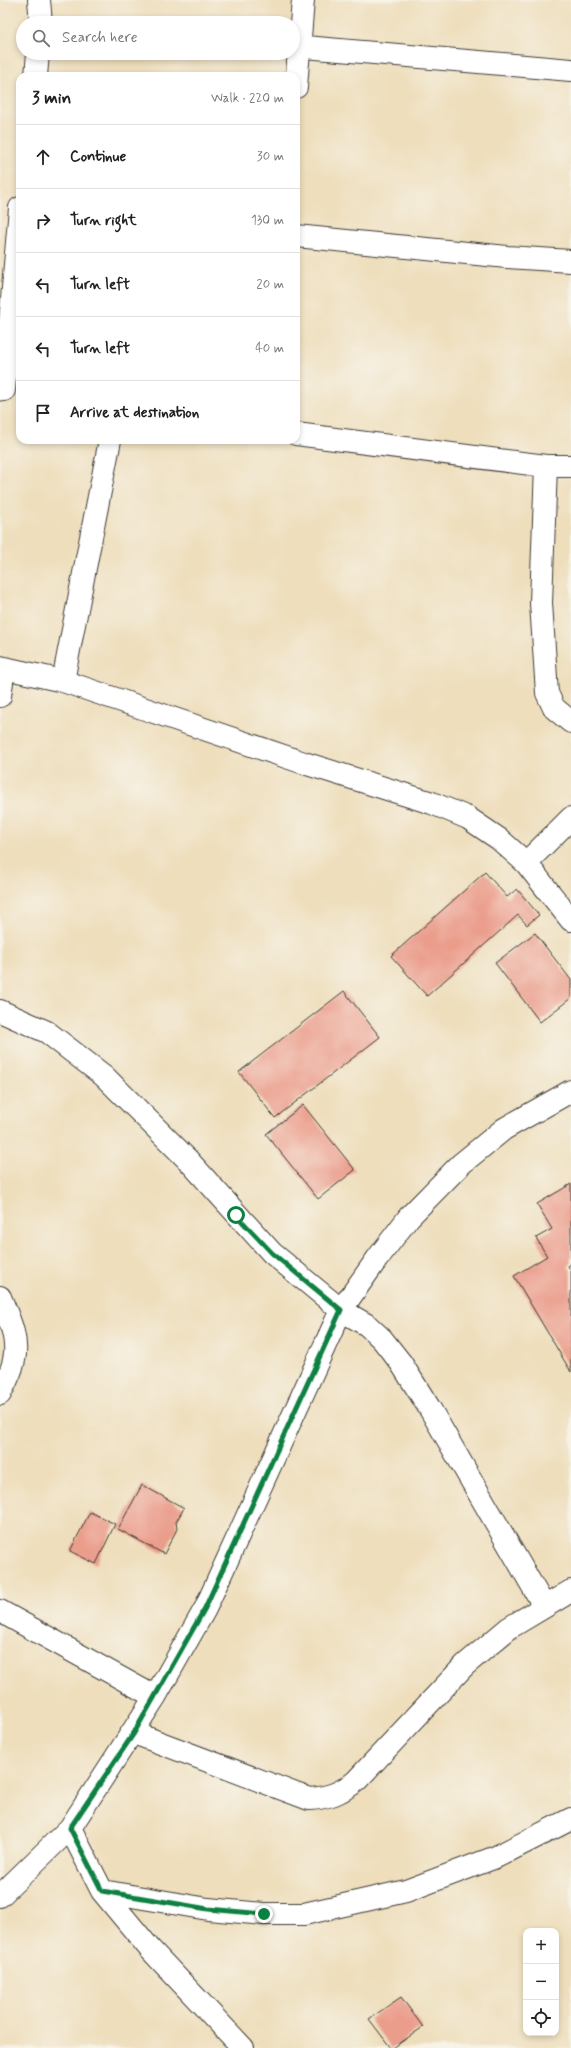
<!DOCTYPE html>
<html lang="en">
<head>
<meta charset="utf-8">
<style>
	:root { --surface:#fff; --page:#f6f6f6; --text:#222; --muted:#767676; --line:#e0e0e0 }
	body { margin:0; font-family:Mynerve,sans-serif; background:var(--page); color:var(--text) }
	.controls { position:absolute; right:12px; bottom:12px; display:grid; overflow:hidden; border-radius:8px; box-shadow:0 2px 6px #0003 }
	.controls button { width:36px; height:36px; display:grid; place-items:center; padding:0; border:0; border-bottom:1px solid var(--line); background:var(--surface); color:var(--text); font:20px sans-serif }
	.stop { position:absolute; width:12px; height:12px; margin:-9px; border:3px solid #0b8043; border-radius:50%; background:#fff }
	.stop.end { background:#0b8043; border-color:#fff; box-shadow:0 1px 4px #0008 }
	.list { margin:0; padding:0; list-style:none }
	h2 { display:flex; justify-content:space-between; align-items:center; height:52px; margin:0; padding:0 16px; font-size:17px }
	h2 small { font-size:13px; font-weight:400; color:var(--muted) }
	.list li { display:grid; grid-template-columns:26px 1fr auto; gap:12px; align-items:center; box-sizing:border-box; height:64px; padding:0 16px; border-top:1px solid var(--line) }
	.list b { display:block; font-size:15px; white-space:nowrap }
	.list em { font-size:13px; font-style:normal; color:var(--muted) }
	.icon { flex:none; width:22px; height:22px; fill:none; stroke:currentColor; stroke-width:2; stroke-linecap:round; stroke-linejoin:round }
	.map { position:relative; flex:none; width:571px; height:2048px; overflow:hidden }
	.search { position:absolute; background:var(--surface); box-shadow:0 2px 6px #0003; left:16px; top:16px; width:284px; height:44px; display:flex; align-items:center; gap:10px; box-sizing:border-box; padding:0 14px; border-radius:22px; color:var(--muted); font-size:15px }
	.panel { position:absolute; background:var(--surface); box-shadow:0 2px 6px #0003; left:16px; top:72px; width:284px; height:372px; border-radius:12px }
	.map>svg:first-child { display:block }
</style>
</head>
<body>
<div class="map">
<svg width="571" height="2048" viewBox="0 0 571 2048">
	<rect width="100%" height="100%" fill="#f7f3e8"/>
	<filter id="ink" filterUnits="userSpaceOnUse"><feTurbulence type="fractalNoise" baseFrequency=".025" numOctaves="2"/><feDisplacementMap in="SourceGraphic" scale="8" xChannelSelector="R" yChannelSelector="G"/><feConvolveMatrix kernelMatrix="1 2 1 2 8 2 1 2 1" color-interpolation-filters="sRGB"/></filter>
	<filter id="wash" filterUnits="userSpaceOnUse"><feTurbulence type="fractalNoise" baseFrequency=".012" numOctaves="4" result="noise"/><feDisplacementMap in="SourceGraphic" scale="16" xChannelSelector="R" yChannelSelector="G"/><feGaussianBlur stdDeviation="0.9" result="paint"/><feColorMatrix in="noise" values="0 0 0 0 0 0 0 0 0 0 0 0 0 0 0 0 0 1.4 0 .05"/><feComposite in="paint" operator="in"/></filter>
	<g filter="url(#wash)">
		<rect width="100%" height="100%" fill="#eedebc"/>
		<g id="blocks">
			<!-- building -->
			<path fill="#eb9d8c" d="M485 872 507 897 517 889 539 915 527 925 518 915 427 996 391 956Z
				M535 933 571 980V998L540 1022 495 963Z
				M344 991 380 1037 275 1118 239 1072Z
				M303 1105 355 1170 318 1199 266 1134Z
				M571 1184V1264L568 1266 571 1271V1372L514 1276 547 1256 536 1238 552 1229 537 1204Z
				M142 1485 184 1508 176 1522 177 1529 164 1554 118 1529Z
				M90 1512 115 1524 96 1564 70 1551Z
				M401 1997 423 2027 393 2048H391L369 2019Z"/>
		</g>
	</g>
	<g filter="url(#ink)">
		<use href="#blocks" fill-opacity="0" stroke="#3c3934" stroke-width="1"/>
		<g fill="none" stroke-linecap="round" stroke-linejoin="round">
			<!-- street casing -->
			<g stroke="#3c3934" stroke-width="24">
				<path id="street" d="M39 0 41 23
					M293 46 571 70
					M36 76 38 53
					M296 87 303 0
					M296 236 507 257 571 261
					M4 390 20 208
					M296 434 546 466H571
					M546 466 541 603 547 693 554 708 571 722
					M0 667 63 681 304 763 432 803 468 818 499 839 526 863 571 920
					M63 681 110 440
					M0 696 4 668
					M526 863 571 818
					M0 1011 47 1032 104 1076 189 1161 272 1253 341 1310 367 1325 382 1339 401 1363 430 1409 544 1606
					M0 1297C8 1317 19 1338 14 1360 12 1371 5 1384 0 1394
					M0 1611 155 1697
					M134 1733 309 1799C328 1798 341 1793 356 1781L465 1665 509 1628 571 1591
					M70 1828 102 1891 150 1949 243 2048
					M102 1891 208 1909 264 1914H304L406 1891 496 1857 571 1819
					M0 1896 70 1828 155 1697 205 1609 341 1310 377 1259 409 1217 461 1164 504 1129 571 1091"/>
			</g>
			<!-- street -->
			<use href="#street" stroke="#fff" stroke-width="22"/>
		</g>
	</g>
	<g fill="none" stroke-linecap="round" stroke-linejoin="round" filter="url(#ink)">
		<!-- route -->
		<path stroke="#0b8043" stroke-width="5" d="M236 1215 272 1253 341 1310 205 1608 134 1733 70 1828 102 1891 208 1909 264 1914"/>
	</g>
</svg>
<div class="controls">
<button>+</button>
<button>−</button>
<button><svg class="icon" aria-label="locate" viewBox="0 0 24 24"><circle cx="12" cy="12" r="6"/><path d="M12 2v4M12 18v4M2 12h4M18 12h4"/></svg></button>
</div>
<div class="stop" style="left:236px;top:1215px"></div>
<div class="stop end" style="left:264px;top:1914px"></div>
<div class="search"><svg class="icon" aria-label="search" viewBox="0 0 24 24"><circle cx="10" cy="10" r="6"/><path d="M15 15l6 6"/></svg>Search here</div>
<section class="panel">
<h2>3 min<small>Walk · 220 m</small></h2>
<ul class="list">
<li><svg class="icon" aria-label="ahead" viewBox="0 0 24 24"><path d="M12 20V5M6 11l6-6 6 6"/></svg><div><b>Continue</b></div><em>30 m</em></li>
<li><svg class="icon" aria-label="right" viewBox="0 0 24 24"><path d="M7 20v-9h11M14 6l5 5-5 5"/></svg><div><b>Turn right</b></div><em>130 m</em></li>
<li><svg class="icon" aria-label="left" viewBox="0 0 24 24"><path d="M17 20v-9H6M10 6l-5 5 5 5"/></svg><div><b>Turn left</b></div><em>20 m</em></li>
<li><svg class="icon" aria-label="left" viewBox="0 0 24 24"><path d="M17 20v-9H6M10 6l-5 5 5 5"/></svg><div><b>Turn left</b></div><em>40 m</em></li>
<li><svg class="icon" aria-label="arrive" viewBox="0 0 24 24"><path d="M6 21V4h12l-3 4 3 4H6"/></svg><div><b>Arrive at destination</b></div></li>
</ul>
</section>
</div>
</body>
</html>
